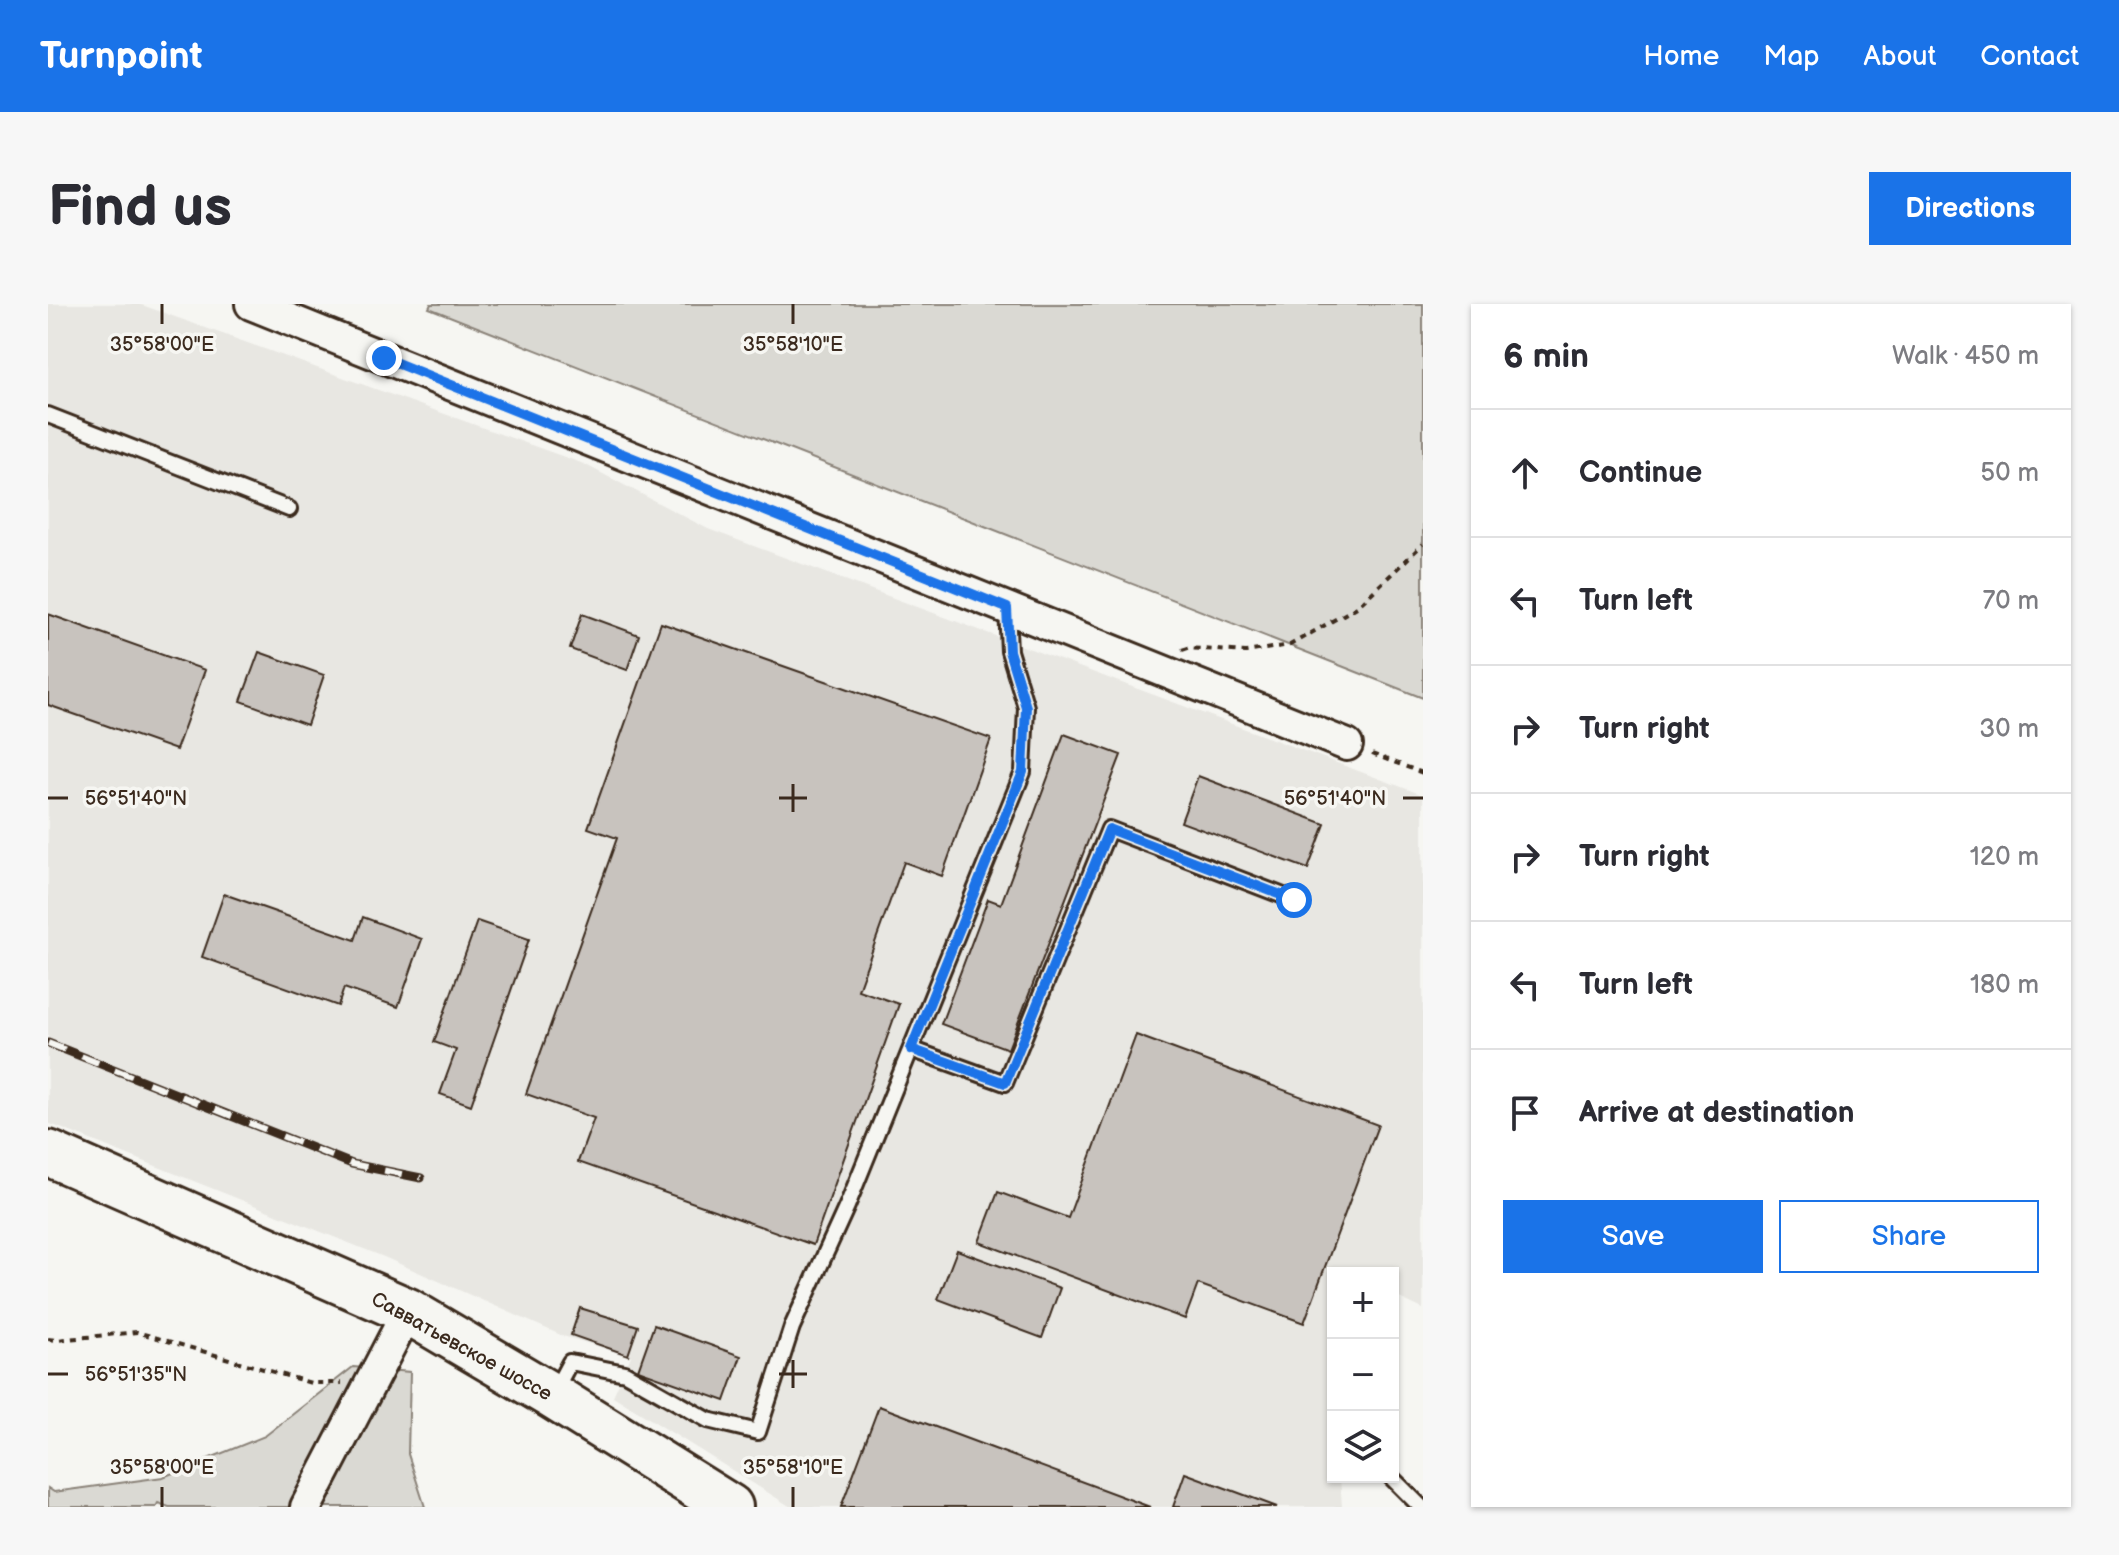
<!DOCTYPE html>
<html lang="en">
<head>
<meta charset="utf-8">
<style>
	:root { --surface:#fff; --page:#f7f7f7; --text:#2b2b33; --muted:#7c7c81; --line:#e1e1e2; --accent:#1a73e8 }
	body { margin:0; font-family:"Balsamiq Sans",sans-serif; background:var(--page); color:var(--text) }
	.controls { position:absolute; right:24px; bottom:24px; display:grid; overflow:hidden; border-radius:0px; box-shadow:0 2px 6px #0004 }
	.controls button { width:72px; height:72px; display:grid; place-items:center; padding:0; border:0; border-bottom:2px solid var(--line); background:var(--surface); color:var(--text); font:40px sans-serif }
	.stop { position:absolute; width:24px; height:24px; margin:-18px; border:6px solid #1a73e8; border-radius:50%; background:#fff }
	.stop.end { background:#1a73e8; border-color:#fff; box-shadow:0 2px 8px #0008 }
	.list { margin:0; padding:0; list-style:none }
	h2 { display:flex; justify-content:space-between; align-items:center; height:104px; margin:0; padding:0 32px; font-size:34px }
	h2 small { font-size:26px; font-weight:400; color:var(--muted) }
	.list li { display:grid; grid-template-columns:52px 1fr auto; gap:24px; align-items:center; box-sizing:border-box; height:128px; padding:0 32px; border-top:2px solid var(--line) }
	.list b { display:block; font-size:30px; white-space:nowrap }
	.list em { font-size:26px; font-style:normal; color:var(--muted) }
	.actions { display:flex; gap:16px; padding:24px 32px }
	.actions a { flex:1; padding:18px 0; border:2px solid var(--accent); border-radius:0px; text-align:center; font-size:28px; color:var(--accent) }
	.actions .main { background:var(--accent); color:#fff }
	.icon { flex:none; width:44px; height:44px; fill:none; stroke:currentColor; stroke-width:2; stroke-linecap:round; stroke-linejoin:round }
	.map { position:relative; flex:none; width:1375px; height:1203px; overflow:hidden; border-radius:0px }
	header { display:flex; align-items:center; gap:48px; box-sizing:border-box; height:112px; padding:0 40px; background:var(--accent); color:#fff }
	header strong { font-size:38px }
	nav { display:flex; gap:44px; margin-inline-start:auto; font-size:28px }
	.intro { display:flex; align-items:center; justify-content:space-between; box-sizing:border-box; height:192px; padding:0 48px }
	h1 { margin:0; font-size:56px }
	.button { padding:20px 36px; border-radius:0px; background:var(--accent); color:#fff; font-size:28px; font-weight:700 }
	main { display:flex; gap:48px; padding:0 48px }
	aside { flex:1; background:var(--surface); border-radius:0px; box-shadow:0 2px 6px #0004 }
	.map>svg:first-child { display:block }
</style>
</head>
<body>
<header>
<strong>Turnpoint</strong>
<nav><a>Home</a><a>Map</a><a>About</a><a>Contact</a></nav>
</header>
<div class="intro"><h1>Find us</h1><a class="button">Directions</a></div>
<main>
<div class="map">
<svg width="1375" height="1203" viewBox="0 0 1375 1203">
	<rect width="100%" height="100%" fill="#f6f6f2"/>
	<filter id="ink" filterUnits="userSpaceOnUse"><feTurbulence type="fractalNoise" baseFrequency=".0125" numOctaves="2"/><feDisplacementMap in="SourceGraphic" scale="16" xChannelSelector="R" yChannelSelector="G"/><feConvolveMatrix kernelMatrix="1 2 1 2 8 2 1 2 1" color-interpolation-filters="sRGB"/></filter>
	<g filter="url(#ink)">
		<!-- built -->
		<path fill="#e8e7e2" d="M0 0H91L536 160 660 225 1375 491V1005L1345 991V969H1285V1173H1292L1294 1203H743L565 1092 583 1052 515 1032 336 953 0 819Z"/>
		<!-- green -->
		<path fill="#dad9d3" stroke="#8a8278" stroke-width="2" d="M383 0H1375V394L381 4Z
			M305 1063 362 1068 360 1150 377 1203H121L110 1199 108 1203H0V1184L6 1188 115 1173 217 1132Z"/>
		<!-- building -->
		<path fill="#c8c3be" stroke="#3b2a1e" stroke-width="2" d="M0 310 157 366 128 446 0 401Z
			M534 310 591 331 579 366 522 345Z
			M613 319 943 435 894 572 856 558 810 686 851 700 765 941 530 858 546 814 478 790 569 534 540 524Z
			M211 348 276 371 259 421 193 397Z
			M1016 430 1073 451 960 745 893 720 940 595 953 600Z
			M1150 472 1277 520 1260 565 1133 518Z
			M176 590 307 636 315 613 374 635 350 703 296 684 290 702 154 653Z
			M429 617 481 635 423 801 392 790 408 746 386 738Z
			M1088 731 1330 821 1256 1019 1150 980 1137 1015 931 938 950 888 1020 914Z
			M909 946 1012 984 994 1034 890 995Z
			M532 1004 590 1022 580 1051 523 1031Z
			M606 1021 693 1052 677 1097 590 1066Z
			M831 1102 1102 1203H793Z
			M1137 1169 1229 1203H1125Z"/>
		<g fill="none" stroke-linecap="round" stroke-linejoin="round">
			<!-- lane casing -->
			<g stroke="#3b2a1e" stroke-width="20">
				<path id="lane" d="M0 111 241 205
					M863 745 957 779 1061 525 1246 596
					M506 1088 522 1058 577 1069 660 1116 710 1128 744 1023 799 902 975 468 978 403 961 347 959 304
					M1343 1173 1373 1203"/>
			</g>
			<!-- street casing -->
			<g stroke="#3b2a1e" stroke-width="36">
				<path id="street" d="M203 0 1299 441
					M258 1203 360 1007"/>
			</g>
			<!-- primary casing -->
			<g stroke="#3b2a1e" stroke-width="50">
				<path id="primary" d="M0 849 360 1007 504 1092 682 1203"/>
			</g>
			<!-- path -->
			<path stroke="#3b2a1e" stroke-width="4" stroke-dasharray="6 6" stroke-linecap="butt" d="M1134 346 1140 344 1198 348 1242 341 1309 303 1375 240
				M1324 450 1375 469
				M0 1035 9 1036 89 1028 263 1079H294"/>
			<!-- lane -->
			<use href="#lane" stroke="#f6f6f2" stroke-width="14"/>
			<!-- street -->
			<use href="#street" stroke="#f6f6f2" stroke-width="30"/>
			<!-- primary -->
			<use href="#primary" stroke="#f6f6f2" stroke-width="44"/>
			<!-- rail casing -->
			<g stroke="#3b2a1e" stroke-width="9">
				<path id="rail" d="M0 739 304 860 373 874"/>
			</g>
			<!-- rail -->
			<use href="#rail" stroke="#f6f6f2" stroke-width="6" stroke-dasharray="18" stroke-linecap="butt"/>
		</g>
	</g>
	<g fill="none" stroke-linecap="round" stroke-linejoin="round" filter="url(#ink)">
		<!-- route -->
		<path stroke="#1a73e8" stroke-width="10" d="M336 54 959 304 961 347 978 403 975 468 863 745 957 779 1061 525 1246 596"/>
	</g>
	<!-- ticks -->
	<path fill="none" stroke="#3b2a1e" stroke-width="3" d="M114 0V20M745 0V20M745 480V508M0 494H20M731 494H759M1355 494H1375M745 1056V1084M0 1070H20M731 1070H759M114 1183V1203M745 1183V1203"/>
	<g text-anchor="middle" stroke-width="7" stroke-linejoin="round" paint-order="stroke">
		<!-- street labels -->
		<g font-size="20" fill="#3b2a1e" stroke="#f6f6f2">
			<text transform="translate(414 1042) rotate(29)" y="7">Савватьевское шоссе</text>
		</g>
	</g>
	<g font-size="20" text-anchor="middle" fill="#3b2a1e" stroke="#f6f6f2" stroke-width="7" stroke-linejoin="round" paint-order="stroke">
		<text x="114" y="47">35°58'00"E</text>
		<text x="745" y="47">35°58'10"E</text>
		<text x="88" y="501">56°51'40"N</text>
		<text x="1287" y="501">56°51'40"N</text>
		<text x="88" y="1077">56°51'35"N</text>
		<text x="114" y="1170">35°58'00"E</text>
		<text x="745" y="1170">35°58'10"E</text>
	</g>
</svg>
<div class="controls">
<button>+</button>
<button>−</button>
<button><svg class="icon" aria-label="layers" viewBox="0 0 24 24"><path d="M12 4l9 5-9 5-9-5zM3 14l9 5 9-5"/></svg></button>
</div>
<div class="stop" style="left:1246px;top:596px"></div>
<div class="stop end" style="left:336px;top:54px"></div>
</div>
<aside>
<h2>6 min<small>Walk · 450 m</small></h2>
<ul class="list">
<li><svg class="icon" aria-label="ahead" viewBox="0 0 24 24"><path d="M12 20V5M6 11l6-6 6 6"/></svg><div><b>Continue</b></div><em>50 m</em></li>
<li><svg class="icon" aria-label="left" viewBox="0 0 24 24"><path d="M17 20v-9H6M10 6l-5 5 5 5"/></svg><div><b>Turn left</b></div><em>70 m</em></li>
<li><svg class="icon" aria-label="right" viewBox="0 0 24 24"><path d="M7 20v-9h11M14 6l5 5-5 5"/></svg><div><b>Turn right</b></div><em>30 m</em></li>
<li><svg class="icon" aria-label="right" viewBox="0 0 24 24"><path d="M7 20v-9h11M14 6l5 5-5 5"/></svg><div><b>Turn right</b></div><em>120 m</em></li>
<li><svg class="icon" aria-label="left" viewBox="0 0 24 24"><path d="M17 20v-9H6M10 6l-5 5 5 5"/></svg><div><b>Turn left</b></div><em>180 m</em></li>
<li><svg class="icon" aria-label="arrive" viewBox="0 0 24 24"><path d="M6 21V4h12l-3 4 3 4H6"/></svg><div><b>Arrive at destination</b></div></li>
</ul>
<div class="actions"><a class="main">Save</a><a>Share</a></div>
</aside>
</main>
</body>
</html>
